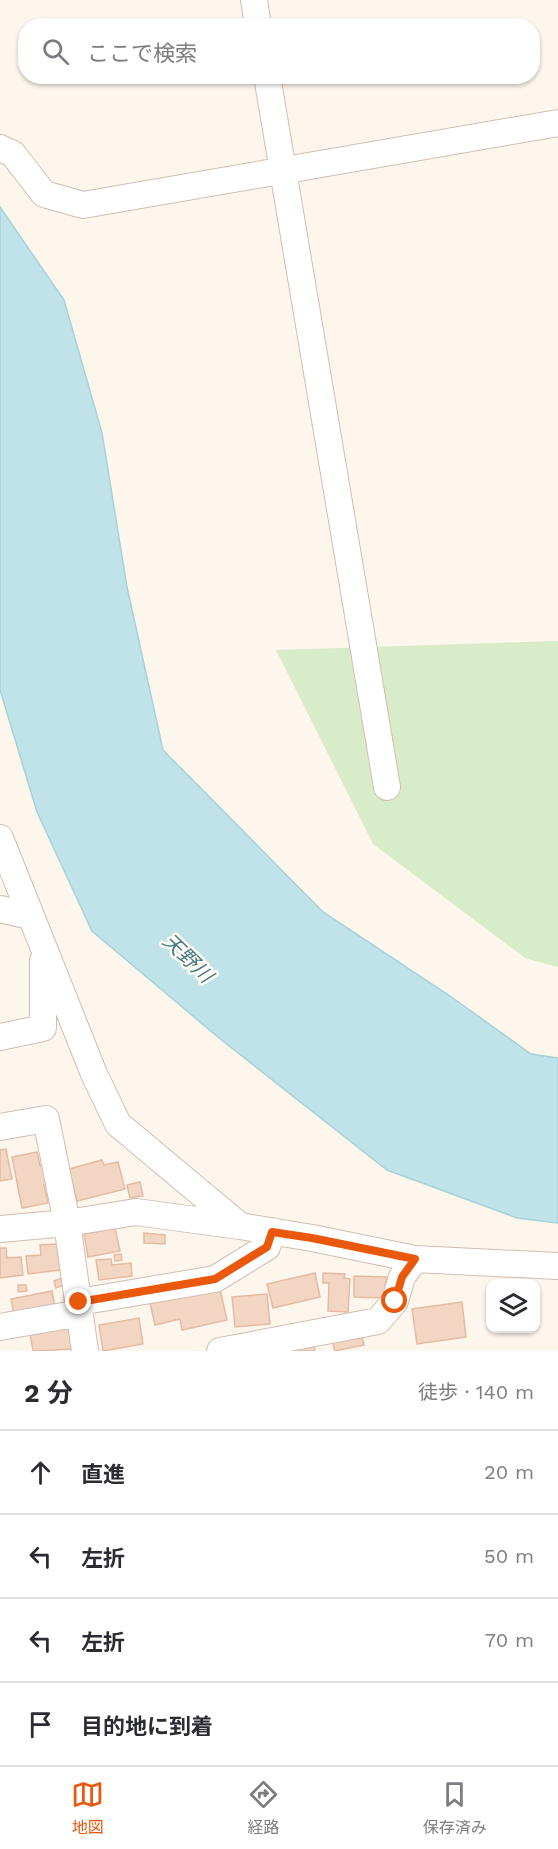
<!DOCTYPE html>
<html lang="ja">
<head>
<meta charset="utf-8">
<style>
	:root { --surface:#fff; --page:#f7f7f7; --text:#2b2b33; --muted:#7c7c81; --line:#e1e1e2; --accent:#ea580c }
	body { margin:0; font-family:"Work Sans","Noto Sans JP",sans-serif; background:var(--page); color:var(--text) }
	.controls { position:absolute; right:18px; bottom:18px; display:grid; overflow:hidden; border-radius:12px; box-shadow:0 2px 4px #0004 }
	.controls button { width:54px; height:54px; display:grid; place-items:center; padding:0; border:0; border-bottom:2px solid var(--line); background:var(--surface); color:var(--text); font:30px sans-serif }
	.stop { position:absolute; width:18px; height:18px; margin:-14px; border:4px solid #ea580c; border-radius:50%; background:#fff }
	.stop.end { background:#ea580c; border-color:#fff; box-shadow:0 2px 6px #0008 }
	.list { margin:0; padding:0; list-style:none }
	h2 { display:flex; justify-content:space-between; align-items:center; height:78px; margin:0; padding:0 24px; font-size:26px }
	h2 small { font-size:20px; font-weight:400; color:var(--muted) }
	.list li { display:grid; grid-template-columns:39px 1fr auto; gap:18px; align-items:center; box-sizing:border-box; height:84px; padding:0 24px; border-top:2px solid var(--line) }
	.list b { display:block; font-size:22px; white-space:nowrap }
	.list em { font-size:20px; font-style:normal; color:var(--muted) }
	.icon { flex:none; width:33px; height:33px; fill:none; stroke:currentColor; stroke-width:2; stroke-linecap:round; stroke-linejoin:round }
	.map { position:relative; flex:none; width:558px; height:1351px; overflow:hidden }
	.search { position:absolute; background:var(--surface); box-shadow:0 2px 4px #0004; left:18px; right:18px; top:18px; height:66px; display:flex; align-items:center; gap:15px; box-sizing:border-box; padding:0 21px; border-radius:24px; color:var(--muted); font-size:22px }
	.sheet { height:414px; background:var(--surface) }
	nav { display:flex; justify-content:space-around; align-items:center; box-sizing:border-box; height:84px; border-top:2px solid var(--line); background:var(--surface); font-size:16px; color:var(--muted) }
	nav a { display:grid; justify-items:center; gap:3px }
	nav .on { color:var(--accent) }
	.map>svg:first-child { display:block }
</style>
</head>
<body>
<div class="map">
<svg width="558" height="1351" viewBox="0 0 558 1351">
	<rect width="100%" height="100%" fill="#fdf6ec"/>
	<!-- green -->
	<path fill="#d8ecc9" d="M558 641V967L525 958 373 844 276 650Z"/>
	<!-- water -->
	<path fill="#bfe3e8" stroke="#a5d3da" stroke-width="1.5" d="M0 207 64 300 102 433 127 587 163 750 323 912 450 996 531 1054 558 1058V1223L517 1218 387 1170 219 1038 92 931 37 812 0 690Z"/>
	<!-- building -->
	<path fill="#f3d5c3" stroke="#e6bba3" stroke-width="1.5" d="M6 1149 12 1179 0 1181V1150Z
		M37 1152 40 1166 46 1165 50 1183 44 1185 48 1203 22 1208 12 1157Z
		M102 1160 104 1165 118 1162 125 1189 77 1201 69 1169Z
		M140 1182 143 1196 130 1198 127 1185Z
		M115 1228 120 1251 88 1257 84 1234Z
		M144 1233 165 1235V1244L144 1243Z
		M57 1244 60 1270 28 1274 26 1256 41 1255 40 1245Z
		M0 1248H6L7 1258 21 1257 23 1275 0 1278Z
		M121 1254 122 1260 115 1261 114 1255Z
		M111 1259 112 1265 131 1263 132 1276 99 1280 96 1260Z
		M315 1273 320 1297 273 1308 267 1284Z
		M323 1273 345 1274 344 1278 350 1279 348 1312 328 1311 329 1283H323Z
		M354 1276 386 1277 385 1298 354 1297Z
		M62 1278 64 1285 56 1288 54 1281Z
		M18 1285H26L27 1291 18 1292Z
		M220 1289 227 1320 182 1330 180 1319 155 1325 150 1303Z
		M52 1291 56 1314 15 1321 11 1299Z
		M267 1294 270 1324 235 1327 232 1297Z
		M462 1302 466 1337 417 1344 412 1309Z
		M139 1318 143 1344 103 1351 99 1325Z
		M68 1322 72 1349 33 1351 29 1328Z
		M361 1332 364 1345 335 1351 332 1340Z
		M314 1346 315 1351H287Z"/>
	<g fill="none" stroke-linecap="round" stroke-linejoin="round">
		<!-- minor casing -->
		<g stroke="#d1beb0" stroke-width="28">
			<path id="minor" d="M254 0 258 26
				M267 76 387 787
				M0 148 13 154 44 194 83 205 558 123
				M0 838 94 1074 118 1124 240 1226 312 1238 415 1259 558 1266
				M0 909 30 916
				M0 1037 43 1028V961
				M0 1127 46 1119 67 1223 85 1351
				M0 1229 67 1223 136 1212 240 1226
				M79 1302 215 1279 267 1247 272 1231
				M0 1327 80 1313
				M220 1351 378 1321 395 1301 402 1277 415 1259"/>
		</g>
		<!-- minor -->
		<use href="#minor" stroke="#fff" stroke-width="26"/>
	</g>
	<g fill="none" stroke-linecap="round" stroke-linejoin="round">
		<!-- route -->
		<path stroke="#ea580c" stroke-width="8" d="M79 1302 215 1279 267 1247 272 1232 312 1238 415 1259 402 1277 395 1301"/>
	</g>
	<g text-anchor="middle" stroke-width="5" stroke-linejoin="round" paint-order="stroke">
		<!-- water labels -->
		<g font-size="20" font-style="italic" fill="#437c86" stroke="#fffaf3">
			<text transform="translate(188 958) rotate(44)" y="7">天野川</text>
		</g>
	</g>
</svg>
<div class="controls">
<button><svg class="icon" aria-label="layers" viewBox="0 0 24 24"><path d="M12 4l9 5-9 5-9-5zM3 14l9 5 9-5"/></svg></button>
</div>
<div class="stop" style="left:395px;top:1301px"></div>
<div class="stop end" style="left:79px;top:1302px"></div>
<div class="search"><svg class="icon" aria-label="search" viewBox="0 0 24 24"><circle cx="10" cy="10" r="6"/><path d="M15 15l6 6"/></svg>ここで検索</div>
</div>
<section class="sheet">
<h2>2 分<small>徒歩 · 140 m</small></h2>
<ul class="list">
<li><svg class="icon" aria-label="ahead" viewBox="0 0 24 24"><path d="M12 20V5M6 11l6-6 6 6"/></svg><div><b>直進</b></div><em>20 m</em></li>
<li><svg class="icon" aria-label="left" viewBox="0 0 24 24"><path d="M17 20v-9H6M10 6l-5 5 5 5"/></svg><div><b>左折</b></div><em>50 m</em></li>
<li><svg class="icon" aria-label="left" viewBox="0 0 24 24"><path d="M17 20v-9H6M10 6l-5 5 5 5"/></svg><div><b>左折</b></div><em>70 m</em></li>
<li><svg class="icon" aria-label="arrive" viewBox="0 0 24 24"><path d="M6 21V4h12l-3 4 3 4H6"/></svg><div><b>目的地に到着</b></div></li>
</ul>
</section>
<nav>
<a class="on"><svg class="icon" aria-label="map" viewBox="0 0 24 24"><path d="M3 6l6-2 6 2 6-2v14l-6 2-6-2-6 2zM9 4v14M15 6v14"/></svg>地図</a>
<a><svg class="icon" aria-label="directions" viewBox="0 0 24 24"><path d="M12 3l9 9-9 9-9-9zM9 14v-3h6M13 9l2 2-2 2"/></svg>経路</a>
<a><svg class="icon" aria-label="saved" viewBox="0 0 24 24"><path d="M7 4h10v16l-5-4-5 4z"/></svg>保存済み</a>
</nav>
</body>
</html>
